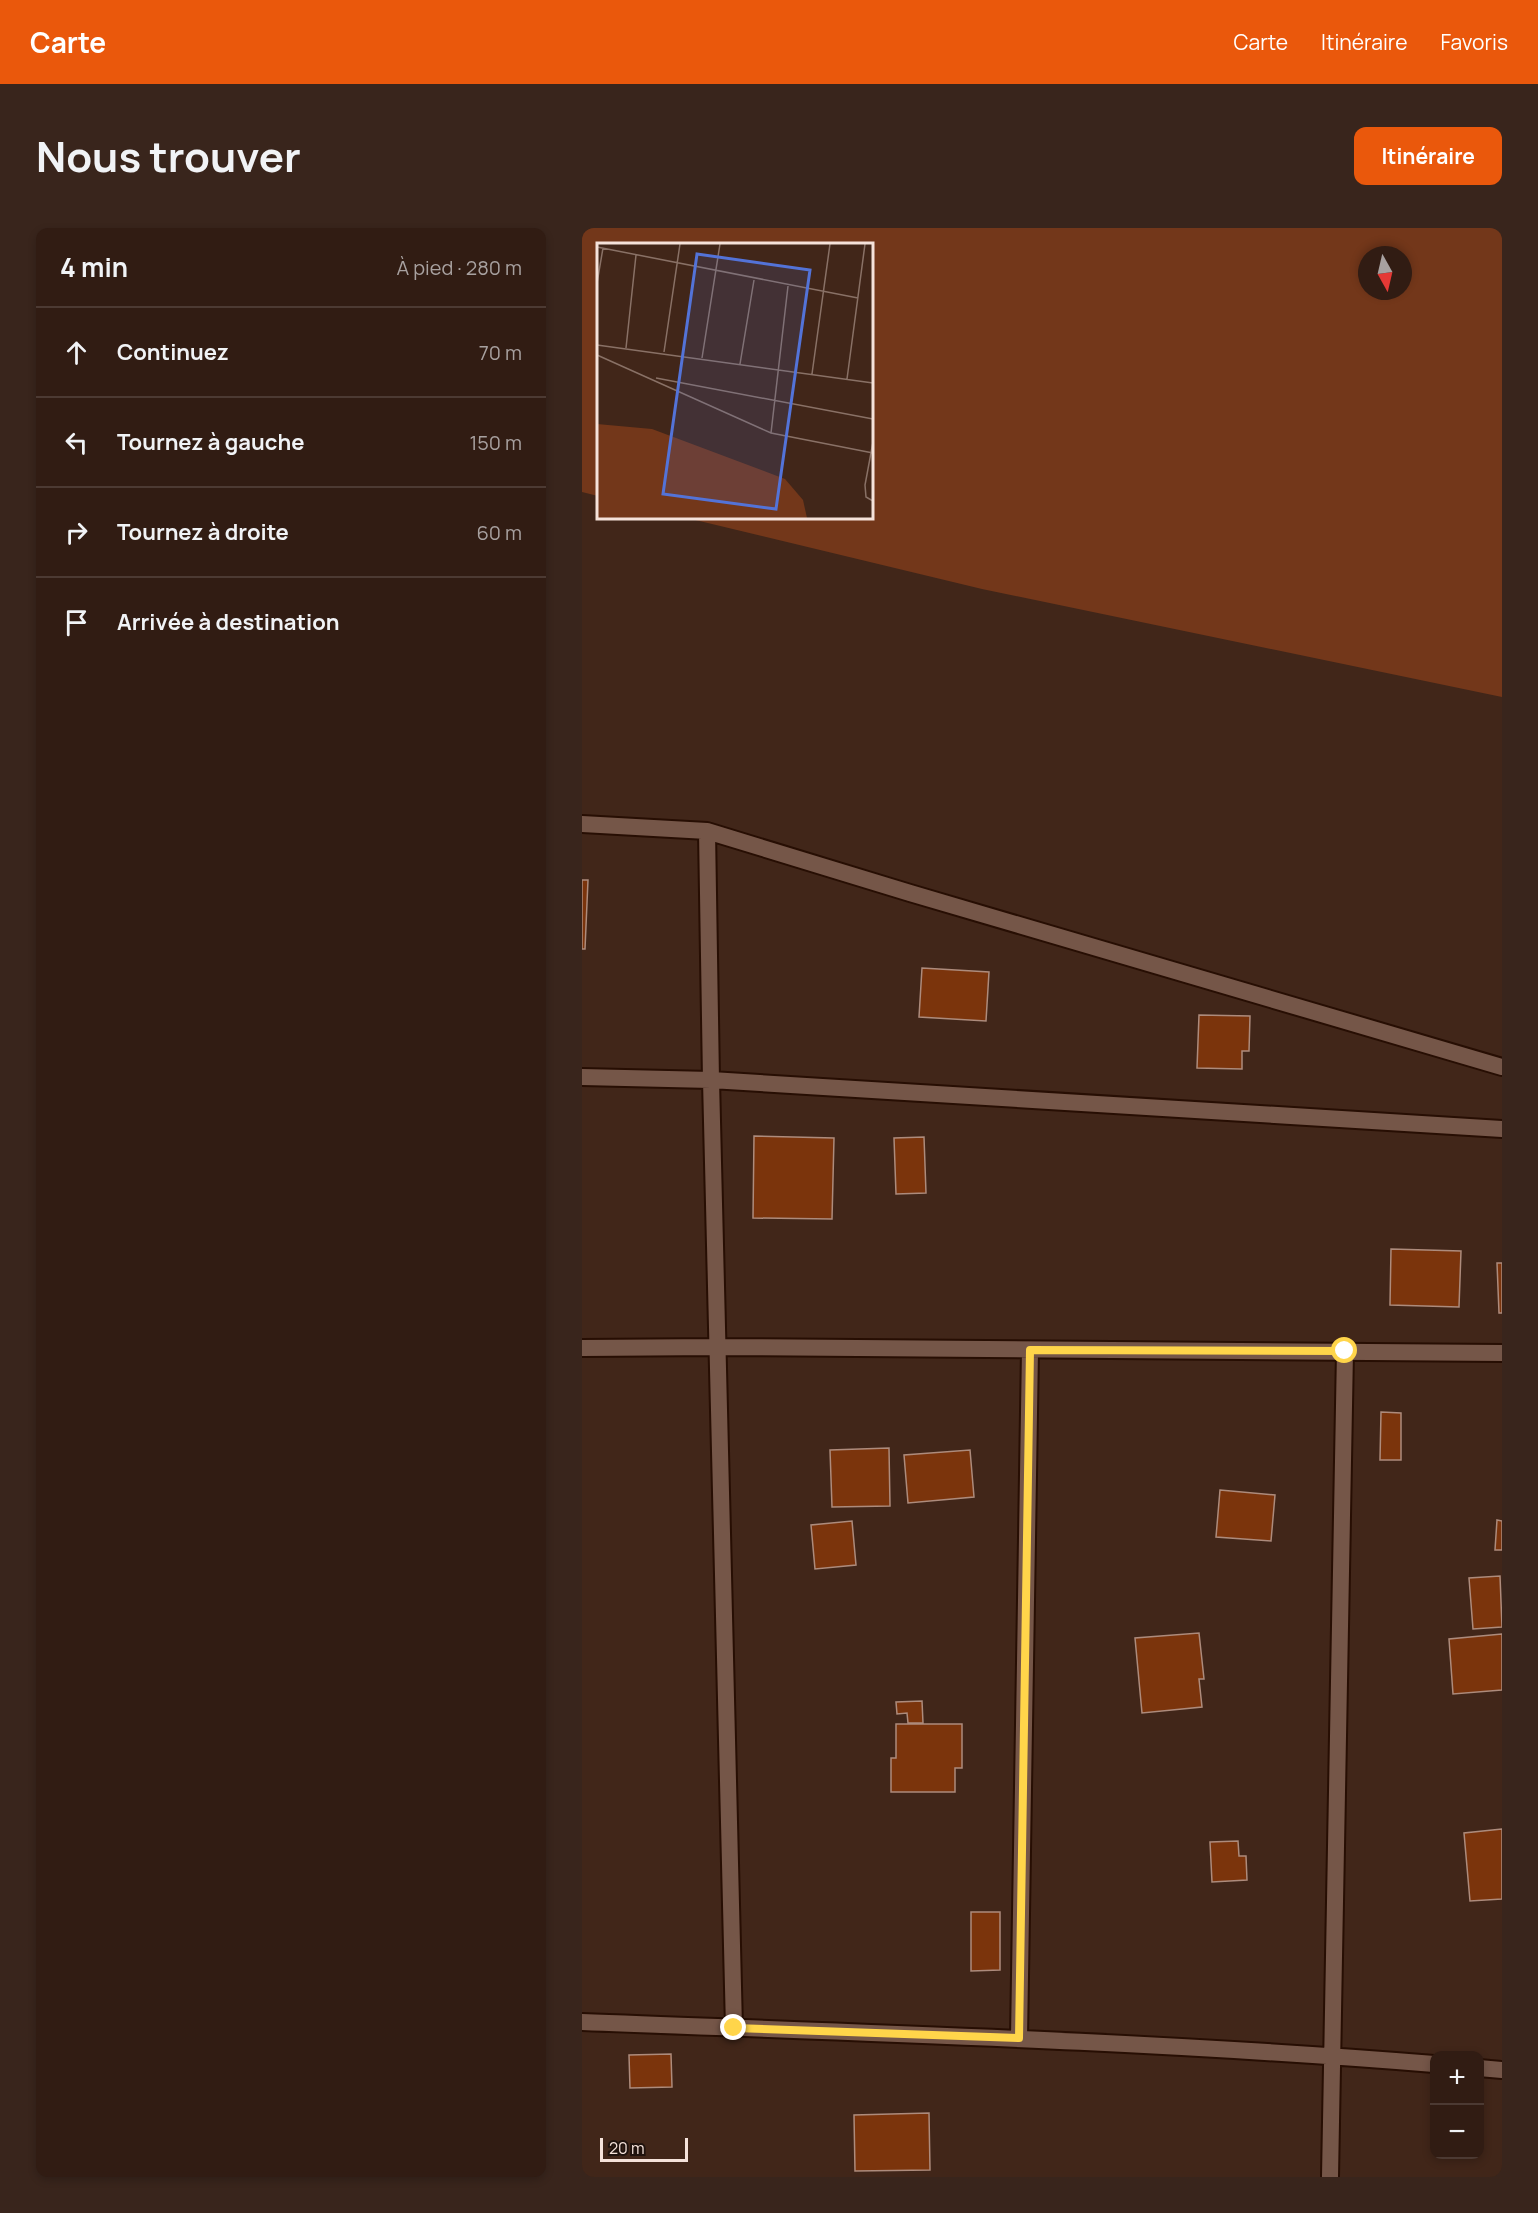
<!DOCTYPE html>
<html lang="fr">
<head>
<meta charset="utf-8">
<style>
	:root { --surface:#311c13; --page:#39251c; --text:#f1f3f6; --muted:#a8a1a0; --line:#4c3a33; --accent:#ea580c }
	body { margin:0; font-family:Manrope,sans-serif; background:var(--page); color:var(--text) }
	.controls { position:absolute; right:18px; bottom:18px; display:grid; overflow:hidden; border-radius:12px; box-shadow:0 3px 9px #0003 }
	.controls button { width:54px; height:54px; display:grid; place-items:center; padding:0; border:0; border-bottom:2px solid var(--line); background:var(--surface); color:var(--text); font:30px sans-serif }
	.compass { position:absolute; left:776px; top:18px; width:54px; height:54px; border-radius:50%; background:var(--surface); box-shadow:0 3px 9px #0003; rotate:172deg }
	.scale { position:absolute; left:18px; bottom:15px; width:88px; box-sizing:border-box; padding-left:6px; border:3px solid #f5e2da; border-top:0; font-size:16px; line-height:21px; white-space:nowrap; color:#f5e2da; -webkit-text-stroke:4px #1f120d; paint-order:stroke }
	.stop { position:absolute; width:18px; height:18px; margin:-14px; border:4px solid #ffd54a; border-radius:50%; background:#fff }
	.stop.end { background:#ffd54a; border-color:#fff; box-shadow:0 2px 6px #0008 }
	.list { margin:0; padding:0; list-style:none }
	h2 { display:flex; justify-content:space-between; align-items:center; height:78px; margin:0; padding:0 24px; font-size:26px }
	h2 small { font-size:20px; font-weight:400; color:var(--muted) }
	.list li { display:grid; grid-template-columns:39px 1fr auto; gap:18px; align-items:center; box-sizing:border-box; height:90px; padding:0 24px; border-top:2px solid var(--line) }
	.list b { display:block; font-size:22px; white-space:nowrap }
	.list em { font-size:20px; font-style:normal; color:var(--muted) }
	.icon { flex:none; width:33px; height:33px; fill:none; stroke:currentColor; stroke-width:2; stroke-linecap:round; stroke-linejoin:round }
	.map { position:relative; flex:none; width:920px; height:1949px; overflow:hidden; border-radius:12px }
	header { display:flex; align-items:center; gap:36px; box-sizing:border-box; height:84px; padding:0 30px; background:var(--accent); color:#fff }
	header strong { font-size:28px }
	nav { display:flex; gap:33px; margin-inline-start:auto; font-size:21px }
	.intro { display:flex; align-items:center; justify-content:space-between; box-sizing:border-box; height:144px; padding:0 36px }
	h1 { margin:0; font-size:42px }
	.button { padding:15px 27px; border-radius:12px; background:var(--accent); color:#fff; font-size:21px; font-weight:700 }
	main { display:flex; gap:36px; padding:0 36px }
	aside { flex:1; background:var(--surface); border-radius:12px; box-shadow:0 3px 9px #0003 }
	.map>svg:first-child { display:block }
</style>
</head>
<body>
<header>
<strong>Carte</strong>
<nav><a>Carte</a><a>Itinéraire</a><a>Favoris</a></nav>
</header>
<div class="intro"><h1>Nous trouver</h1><a class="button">Itinéraire</a></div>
<main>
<aside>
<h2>4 min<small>À pied · 280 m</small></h2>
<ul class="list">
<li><svg class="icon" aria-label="ahead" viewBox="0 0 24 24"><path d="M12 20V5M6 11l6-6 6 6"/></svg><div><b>Continuez</b></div><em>70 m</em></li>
<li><svg class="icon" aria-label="left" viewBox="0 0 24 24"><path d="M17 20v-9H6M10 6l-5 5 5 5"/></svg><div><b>Tournez à gauche</b></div><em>150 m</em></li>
<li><svg class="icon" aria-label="right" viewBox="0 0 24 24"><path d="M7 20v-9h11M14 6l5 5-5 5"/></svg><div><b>Tournez à droite</b></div><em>60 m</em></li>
<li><svg class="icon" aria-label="arrive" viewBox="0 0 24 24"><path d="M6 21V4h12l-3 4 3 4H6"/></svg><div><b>Arrivée à destination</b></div></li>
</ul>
</aside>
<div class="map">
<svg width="920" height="1949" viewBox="0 0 920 1949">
	<rect width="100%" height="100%" fill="#412619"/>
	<!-- green -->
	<path fill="#73371a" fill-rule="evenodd" d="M0 0H920V469L400 361 105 290H290V16H16V268L0 264ZM785 27H821V63H785Z"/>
	<!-- building -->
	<path fill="#7b340c" stroke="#ad8b7c" stroke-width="1.5" d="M0 652H6L3 721H0Z
		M340 740 407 744 404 793 337 789Z
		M617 787 668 788 667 823H660V841L615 840Z
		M172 908 252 910 250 991 171 990Z
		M342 909 344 965 314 966 312 910Z
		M809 1021 879 1023 877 1079 808 1077Z
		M915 1035H920V1085H917Z
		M799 1184 819 1185V1232H798Z
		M307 1220 308 1278 250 1279 248 1222Z
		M388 1222 392 1269 326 1275 322 1227Z
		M638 1262 693 1267 689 1313 634 1309Z
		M915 1292 920 1293V1322H913Z
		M270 1293 274 1337 233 1341 229 1297Z
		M918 1348 920 1399 891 1401 887 1350Z
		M617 1405 622 1451H617L620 1479 560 1485 553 1410Z
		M920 1406V1462L871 1466 867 1411Z
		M340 1473 341 1495H326L325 1485 315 1486 314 1474Z
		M314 1496H380V1540H373V1564H309V1530H314Z
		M920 1601V1671L888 1673 882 1605Z
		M656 1613 657 1628H664L665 1652 630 1654 628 1614Z
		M389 1684H418V1742L389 1743Z
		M89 1826 90 1859 48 1860 47 1827Z
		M347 1885 348 1942 273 1943 272 1887Z"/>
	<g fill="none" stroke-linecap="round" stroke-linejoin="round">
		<!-- minor casing -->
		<g stroke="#270e03" stroke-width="20">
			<path id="minor" d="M0 596 125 603 328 665 920 839
				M125 603 129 852 152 1800
				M0 849 129 852 920 901
				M0 1120 135 1119 920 1125
				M0 1794C284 1805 569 1813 852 1836
				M437 1810 448 1122
				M897 1840 920 1842
				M748 1949 763 1123"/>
		</g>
		<!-- minor -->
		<use href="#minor" stroke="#755648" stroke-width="16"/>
	</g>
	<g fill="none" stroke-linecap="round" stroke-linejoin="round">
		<!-- route -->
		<path stroke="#ffd54a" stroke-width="8" d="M152 1800 437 1810 448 1122 763 1123"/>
	</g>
	<!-- overview -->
	<g transform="translate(15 15)">
		<rect width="276" height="276" fill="#412619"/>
		<path d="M0 181 55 186 188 236 206 257 210 275H0Z" fill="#73371a"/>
		<path fill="none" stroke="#897166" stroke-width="1.5" d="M0 4 261 55M0 40 6 5M0 102 276 140M29 105 39 12M67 109 83 1M0 112 174 190 276 210M105 115 123 1M143 121 157 37M215 131 233 1M59 135 276 176M250 136 268 1M174 190 191 43M276 199 268 242 269 254 276 258"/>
		<path fill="#5373d8" fill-opacity="0.15" stroke="#5373d8" stroke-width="3" d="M100 11 213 27 179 266 66 251Z"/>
		<rect width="276" height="276" fill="none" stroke="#f5e2da" stroke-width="3"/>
	</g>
</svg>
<div class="controls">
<button>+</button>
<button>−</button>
</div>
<svg class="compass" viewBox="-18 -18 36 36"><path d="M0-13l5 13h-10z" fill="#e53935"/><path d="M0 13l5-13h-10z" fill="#a8a1a0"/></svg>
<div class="scale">20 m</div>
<div class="stop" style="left:763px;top:1123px"></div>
<div class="stop end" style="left:152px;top:1800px"></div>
</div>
</main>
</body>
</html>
